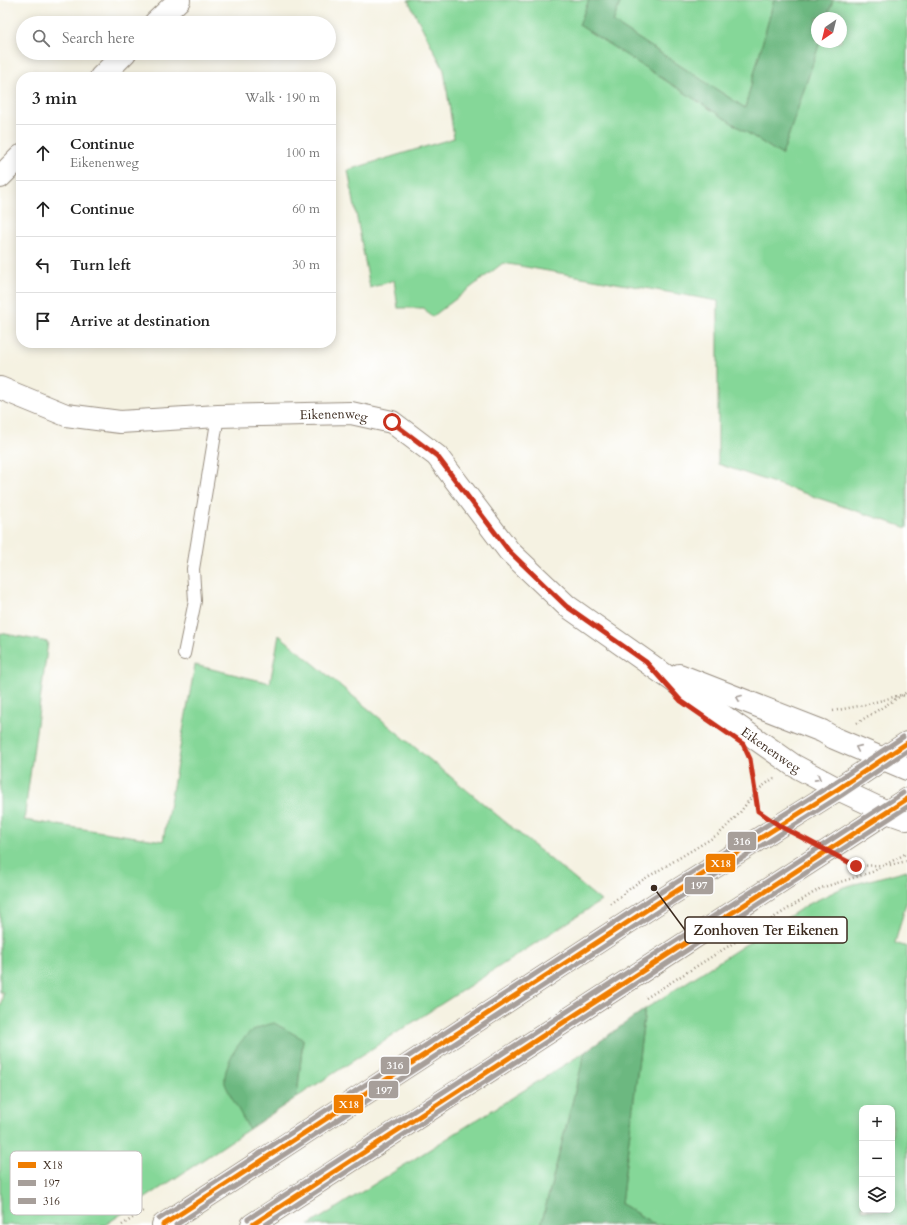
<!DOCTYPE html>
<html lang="en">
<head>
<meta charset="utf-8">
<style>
	:root { --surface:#fff; --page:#f2f2f2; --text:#222; --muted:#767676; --line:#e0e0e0 }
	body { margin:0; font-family:Cardo,serif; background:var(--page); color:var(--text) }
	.controls { position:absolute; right:12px; bottom:12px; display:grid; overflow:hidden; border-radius:8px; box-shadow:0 2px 10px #0003 }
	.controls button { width:36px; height:36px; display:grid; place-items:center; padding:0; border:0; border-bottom:1px solid var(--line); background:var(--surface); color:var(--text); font:20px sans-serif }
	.compass { position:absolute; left:811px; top:12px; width:36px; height:36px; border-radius:50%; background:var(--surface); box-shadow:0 2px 10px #0003; rotate:215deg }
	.stop { position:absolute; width:12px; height:12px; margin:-9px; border:3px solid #c8321e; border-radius:50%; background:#fff }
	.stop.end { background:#c8321e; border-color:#fff; box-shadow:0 1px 4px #0008 }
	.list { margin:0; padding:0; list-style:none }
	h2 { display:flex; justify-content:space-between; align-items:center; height:52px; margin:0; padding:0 16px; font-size:17px }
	h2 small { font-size:13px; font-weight:400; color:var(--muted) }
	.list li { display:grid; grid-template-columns:26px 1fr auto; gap:12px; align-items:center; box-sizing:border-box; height:56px; padding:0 16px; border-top:1px solid var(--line) }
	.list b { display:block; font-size:15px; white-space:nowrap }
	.list p { margin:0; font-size:13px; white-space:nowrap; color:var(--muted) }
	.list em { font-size:13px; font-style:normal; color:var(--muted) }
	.icon { flex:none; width:22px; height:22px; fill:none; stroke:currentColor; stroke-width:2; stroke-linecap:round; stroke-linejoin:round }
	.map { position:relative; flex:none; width:907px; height:1225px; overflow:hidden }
	.search { position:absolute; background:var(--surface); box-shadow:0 2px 10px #0003; left:16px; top:16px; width:320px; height:44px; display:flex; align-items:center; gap:10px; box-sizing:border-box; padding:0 14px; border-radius:22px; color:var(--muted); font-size:15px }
	.panel { position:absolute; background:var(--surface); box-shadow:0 2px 10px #0003; left:16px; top:72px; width:320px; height:276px; border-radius:16px }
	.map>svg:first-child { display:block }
</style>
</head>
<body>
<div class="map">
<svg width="907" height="1225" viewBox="0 0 907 1225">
	<rect width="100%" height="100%" fill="#fff"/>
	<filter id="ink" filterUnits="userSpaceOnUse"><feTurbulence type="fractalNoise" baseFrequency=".025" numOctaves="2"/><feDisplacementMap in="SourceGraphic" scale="8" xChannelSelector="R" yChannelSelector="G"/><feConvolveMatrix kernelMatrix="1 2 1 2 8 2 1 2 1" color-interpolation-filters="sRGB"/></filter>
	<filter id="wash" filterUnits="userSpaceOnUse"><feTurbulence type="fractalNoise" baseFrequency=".012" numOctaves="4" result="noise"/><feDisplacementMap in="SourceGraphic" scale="16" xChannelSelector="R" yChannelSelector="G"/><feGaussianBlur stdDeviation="0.9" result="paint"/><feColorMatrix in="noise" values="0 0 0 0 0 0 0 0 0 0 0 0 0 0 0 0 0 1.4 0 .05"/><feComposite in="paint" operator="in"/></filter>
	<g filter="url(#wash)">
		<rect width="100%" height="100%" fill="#f5f2e2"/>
		<!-- green -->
		<path fill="#85d798" stroke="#60805b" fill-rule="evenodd" d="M408 0H589L579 25 782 155 820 42H841V18H827L833 0H907V528L718 464V301L503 263 432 317 424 308H398L394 280 370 288 348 170 454 138 444 70Z
			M621 0H774L745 108 613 22Z
			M0 633 48 642 24 820 163 841 195 665 270 683 279 635 601 901 297 1097 303 1039 225 1083 249 1129 105 1225H0V1006H1L3 992H0Z
			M907 870V900L895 943 907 947V1225H656L621 1204 645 1009 807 905 844 887ZM862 1108H892V1210H862Z
			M585 1052 541 1225H309Z"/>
		<!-- forest -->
		<path fill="#6cb880" stroke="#54714f" d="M589 0H621L613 22 745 108 774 0H833L827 18H817V42H820L782 155 579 25Z
			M645 1009 621 1204 656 1225H541L585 1052Z
			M274 1023 303 1039 297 1097 249 1129C245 1121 226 1089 225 1083 223 1066 238 1041 251 1032 257 1027 267 1025 274 1023Z"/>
	</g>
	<g filter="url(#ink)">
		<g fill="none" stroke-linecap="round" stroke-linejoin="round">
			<!-- service casing -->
			<g stroke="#988e80" stroke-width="14">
				<path id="service" d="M184 654 195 601 193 569 218 416"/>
			</g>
			<!-- minor casing -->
			<g stroke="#988e80" stroke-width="24">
				<g id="minor">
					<path id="s1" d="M0 388 66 415 120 422 218 416 351 413 392 422 437 456 509 551 567 606 793 765 838 789 887 812 907 819"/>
					<path d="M679 675 822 731 834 738 907 769"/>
				</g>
			</g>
			<!-- tertiary casing -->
			<g stroke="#988e80" stroke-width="24">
				<path id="tertiary" d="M155 23 179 0
					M101 77 125 53
					M0 177 21 156"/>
			</g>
			<!-- trunk casing -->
			<g stroke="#988e80" stroke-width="24">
				<path id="trunk" d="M163 1225 662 900 838 789 907 743
					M252 1225 907 799"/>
			</g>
			<!-- path -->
			<path stroke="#988e80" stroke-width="2.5" stroke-dasharray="1 3" stroke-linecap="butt" d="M833 711 864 705 901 695 907 696
				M857 723 907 692
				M750 764 758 811H759
				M851 863 856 866 885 865
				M890 865 907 861
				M610 904 636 884 719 834 739 814 755 792 774 778
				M646 998 821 888 872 872 907 853
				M122 1225 145 1210"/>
			<!-- service -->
			<use href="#service" stroke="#fff" stroke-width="12"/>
			<!-- minor -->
			<use href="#minor" stroke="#fff" stroke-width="22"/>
			<!-- tertiary -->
			<use href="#tertiary" stroke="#fff" stroke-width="22"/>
			<!-- trunk -->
			<use href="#trunk" stroke="#fff" stroke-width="22"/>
			<!-- bus-1 casing -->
			<g stroke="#fff" stroke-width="8">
				<path id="bus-1" d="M163 1225 662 900 838 789 907 743
					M252 1225 907 799"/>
			</g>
			<!-- bus-2 casing -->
			<g stroke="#fff" stroke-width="8">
				<path id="bus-2" d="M176 1225 666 906 842 795 907 751
					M265 1225 907 807"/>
			</g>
			<!-- bus-3 casing -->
			<g stroke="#fff" stroke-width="8">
				<path id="bus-3" d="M159 1219 658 894 834 783 903 737
					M248 1219 903 793"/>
			</g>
			<!-- bus-1 -->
			<use href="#bus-1" stroke="#ef7d00" stroke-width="5"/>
			<!-- bus-2 -->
			<use href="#bus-2" stroke="#a79f9a" stroke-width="5"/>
			<!-- bus-3 -->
			<use href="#bus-3" stroke="#a79f9a" stroke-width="5"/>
		</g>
		<!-- one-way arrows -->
		<defs><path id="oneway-chevron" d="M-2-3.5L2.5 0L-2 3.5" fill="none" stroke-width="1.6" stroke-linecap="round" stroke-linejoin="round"/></defs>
		<g stroke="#a79f9a">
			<use href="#oneway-chevron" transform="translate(739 698) rotate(-159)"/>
			<use href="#oneway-chevron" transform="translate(858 748) rotate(-156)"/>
			<use href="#oneway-chevron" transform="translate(818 778) rotate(29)"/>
		</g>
	</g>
	<g fill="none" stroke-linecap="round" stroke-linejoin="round" filter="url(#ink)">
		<!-- route -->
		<path stroke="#c8321e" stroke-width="5" d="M392 422 437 456 509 551 566 606 646 662 681 701 743 744 750 759 758 811 780 826 856 866"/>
	</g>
	<g text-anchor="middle" stroke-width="4" stroke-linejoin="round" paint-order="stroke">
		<!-- street labels -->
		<g font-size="13" fill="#3b2a1e" stroke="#fff">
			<text dy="5" stroke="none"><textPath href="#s1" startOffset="340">Eikenenweg</textPath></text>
			<text dy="5" stroke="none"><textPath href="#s1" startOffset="904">Eikenenweg</textPath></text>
		</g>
	</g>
	<!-- legend -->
	<rect x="10" y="1151" width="132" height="64" rx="6" fill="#fff" stroke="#c4bfbc" stroke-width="1"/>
	<rect x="18" y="1162" width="18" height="6" fill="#ef7d00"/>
	<rect x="18" y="1180" width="18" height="6" fill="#a79f9a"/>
	<rect x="18" y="1198" width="18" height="6" fill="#a79f9a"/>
	<g font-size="11" fill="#3b2a1e">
		<text x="43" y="1169">X18</text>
		<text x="43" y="1187">197</text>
		<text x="43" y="1205">316</text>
	</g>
	<!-- callouts -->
	<path fill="none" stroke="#3b2a1e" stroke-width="1.5" d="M654 888L685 930"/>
	<circle fill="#3b2a1e" stroke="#fff" stroke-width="1.5" cx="654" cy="888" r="4"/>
	<rect fill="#fff" stroke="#3b2a1e" stroke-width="1.5" x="685" y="917" width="162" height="26" rx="4"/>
	<g font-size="14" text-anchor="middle" font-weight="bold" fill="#3b2a1e">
		<text x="766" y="935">Zonhoven Ter Eikenen</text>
	</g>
	<g stroke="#fff" stroke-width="1.5">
		<rect x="727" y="831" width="30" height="20" rx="4" fill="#a79f9a"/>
		<rect x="705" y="853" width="31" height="20" rx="4" fill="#ef7d00"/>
		<rect x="684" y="876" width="30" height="19" rx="4" fill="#a79f9a"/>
		<rect x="380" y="1056" width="30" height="19" rx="4" fill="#a79f9a"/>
		<rect x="368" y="1080" width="31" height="19" rx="4" fill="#a79f9a"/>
		<rect x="333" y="1094" width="31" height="20" rx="4" fill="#ef7d00"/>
	</g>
	<g font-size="11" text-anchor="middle" font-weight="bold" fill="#fff">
		<text x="742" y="845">316</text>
		<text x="721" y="867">X18</text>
		<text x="699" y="889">197</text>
		<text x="395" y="1069">316</text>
		<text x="384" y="1094">197</text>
		<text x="349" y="1108">X18</text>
	</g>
</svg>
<div class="controls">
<button>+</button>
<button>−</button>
<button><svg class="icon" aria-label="layers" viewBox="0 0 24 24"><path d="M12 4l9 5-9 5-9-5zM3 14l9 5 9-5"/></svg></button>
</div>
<svg class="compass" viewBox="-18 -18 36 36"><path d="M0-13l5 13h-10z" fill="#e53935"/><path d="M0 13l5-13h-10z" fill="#767676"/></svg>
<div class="stop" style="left:392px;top:422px"></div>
<div class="stop end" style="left:856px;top:866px"></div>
<div class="search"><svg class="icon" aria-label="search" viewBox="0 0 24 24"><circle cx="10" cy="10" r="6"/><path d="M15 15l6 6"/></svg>Search here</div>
<section class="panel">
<h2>3 min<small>Walk · 190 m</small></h2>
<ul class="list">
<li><svg class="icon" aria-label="ahead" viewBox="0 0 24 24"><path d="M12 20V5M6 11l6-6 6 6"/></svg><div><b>Continue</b><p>Eikenenweg</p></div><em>100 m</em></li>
<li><svg class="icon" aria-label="ahead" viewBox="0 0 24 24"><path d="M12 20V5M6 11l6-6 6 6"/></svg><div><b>Continue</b></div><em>60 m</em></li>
<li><svg class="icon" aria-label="left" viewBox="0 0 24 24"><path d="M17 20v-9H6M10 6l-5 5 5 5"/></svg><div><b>Turn left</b></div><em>30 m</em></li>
<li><svg class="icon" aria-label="arrive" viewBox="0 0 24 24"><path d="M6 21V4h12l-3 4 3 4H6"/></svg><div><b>Arrive at destination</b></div></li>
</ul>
</section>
</div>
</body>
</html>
